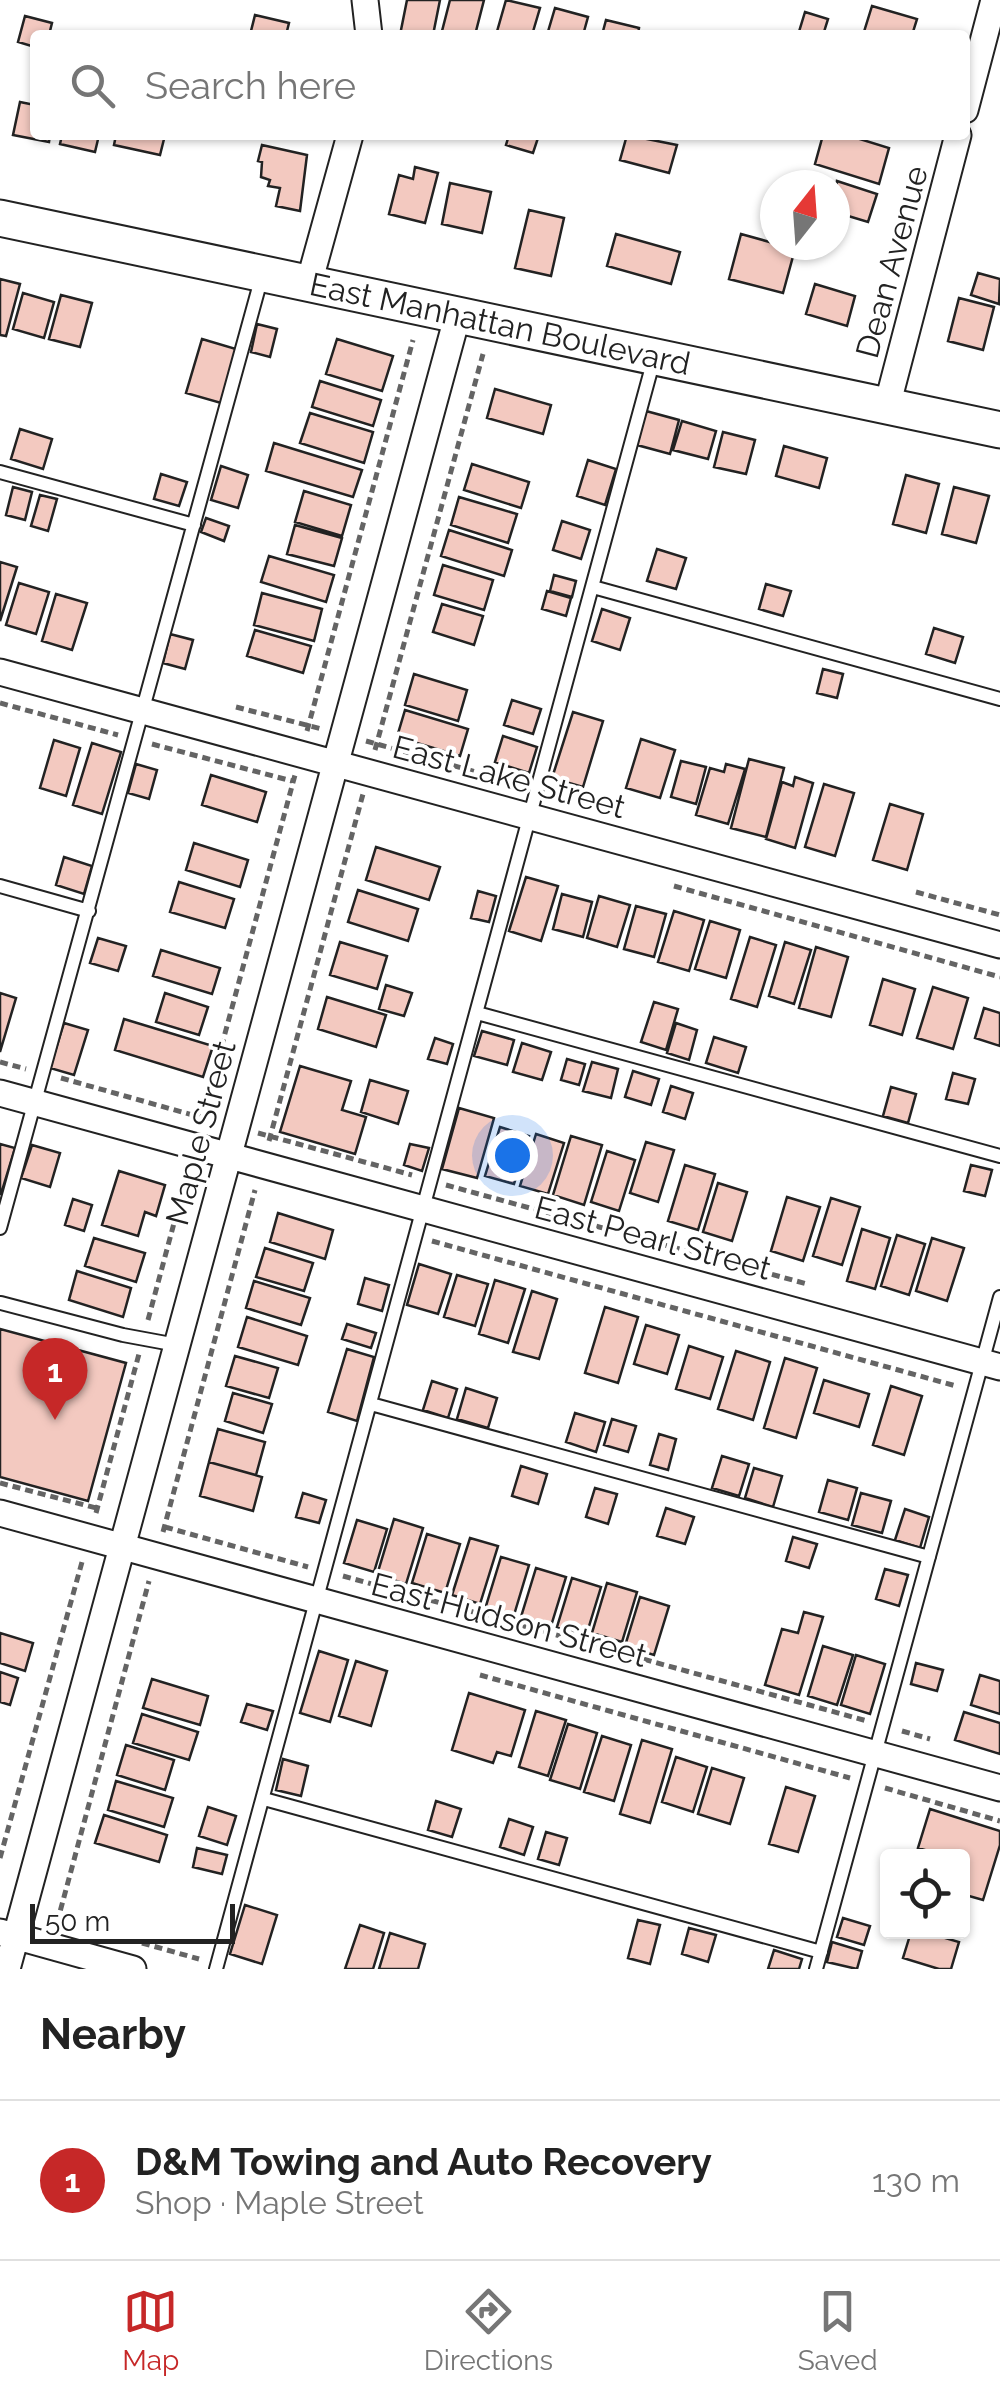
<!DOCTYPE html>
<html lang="en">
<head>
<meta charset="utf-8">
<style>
	:root { --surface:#fff; --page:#f2f2f2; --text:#222; --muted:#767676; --line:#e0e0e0; --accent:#c62828 }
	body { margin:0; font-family:Raleway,sans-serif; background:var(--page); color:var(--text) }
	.controls { position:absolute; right:30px; bottom:30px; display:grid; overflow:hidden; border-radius:10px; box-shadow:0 2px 8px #0004 }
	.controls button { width:90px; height:90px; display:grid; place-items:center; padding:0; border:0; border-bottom:2px solid var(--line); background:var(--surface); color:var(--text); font:50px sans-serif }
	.compass { position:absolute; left:760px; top:170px; width:90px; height:90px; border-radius:50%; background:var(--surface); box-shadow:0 2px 8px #0004; rotate:17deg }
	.scale { position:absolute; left:30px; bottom:25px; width:205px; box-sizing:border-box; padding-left:10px; border:5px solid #222; border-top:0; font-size:28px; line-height:35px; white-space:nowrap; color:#222; -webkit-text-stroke:8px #fff; paint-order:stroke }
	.you { position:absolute; left:512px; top:1155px; width:35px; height:35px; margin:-25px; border:8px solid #fff; border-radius:50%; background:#1a73e8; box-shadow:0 0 0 15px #1a73e833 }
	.badge { display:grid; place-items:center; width:65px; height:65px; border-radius:50%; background:var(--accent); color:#fff; font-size:32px; font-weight:700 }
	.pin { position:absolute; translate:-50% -82px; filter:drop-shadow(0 2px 5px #0008) }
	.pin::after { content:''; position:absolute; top:52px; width:35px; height:30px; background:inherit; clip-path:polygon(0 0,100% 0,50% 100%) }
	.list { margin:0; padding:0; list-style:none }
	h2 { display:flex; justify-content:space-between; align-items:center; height:130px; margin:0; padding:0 40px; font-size:42px }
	h2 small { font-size:32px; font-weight:400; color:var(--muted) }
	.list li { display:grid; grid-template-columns:65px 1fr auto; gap:30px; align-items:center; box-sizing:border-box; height:160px; padding:0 40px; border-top:2px solid var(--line) }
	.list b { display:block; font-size:38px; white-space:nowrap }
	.list p { margin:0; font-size:32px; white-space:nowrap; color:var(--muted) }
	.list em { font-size:32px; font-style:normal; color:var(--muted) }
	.icon { flex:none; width:55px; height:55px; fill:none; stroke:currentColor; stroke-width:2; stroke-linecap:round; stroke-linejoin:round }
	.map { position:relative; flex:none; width:1000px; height:1969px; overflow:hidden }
	.search { position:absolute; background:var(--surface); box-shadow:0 2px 8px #0004; left:30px; right:30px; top:30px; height:110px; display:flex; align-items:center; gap:25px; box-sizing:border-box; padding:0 35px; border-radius:10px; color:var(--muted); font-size:38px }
	.sheet { height:290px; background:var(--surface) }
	nav { display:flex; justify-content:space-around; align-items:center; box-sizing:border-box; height:140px; border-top:2px solid var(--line); background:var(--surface); font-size:28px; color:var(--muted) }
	nav a { display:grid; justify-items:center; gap:5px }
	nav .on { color:var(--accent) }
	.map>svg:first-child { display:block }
</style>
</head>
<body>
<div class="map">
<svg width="1000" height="1969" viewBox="0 0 1000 1969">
	<rect width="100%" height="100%" fill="#fff"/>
	<!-- building -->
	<path fill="#f3c9c0" stroke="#222" stroke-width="2.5" d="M407 0H440L433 35H400Z
		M450 0H484L475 35H441Z
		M506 0 540 8 532 35H496Z
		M872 6 917 19 912 35H863Z
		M555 8 588 17 583 35H547Z
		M805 12 828 19 823 35H798Z
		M255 15 289 23 286 35H250Z
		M25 16 52 23 49 35H35V47L18 42Z
		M606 20 639 28 638 35H602Z
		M20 102 35 105V135H50L49 142 13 135Z
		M62 135H99L95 152 60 144Z
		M116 135H165L160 155 114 145Z
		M509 135H539L533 153 506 145Z
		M627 135 677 145 669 173 620 160Z
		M823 135H847L889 148 879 184 815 164Z
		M262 145 307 155 300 211 276 206 280 188 268 186 270 180 261 177 262 162 258 161Z
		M415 167 438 173 425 223 389 214 399 175 413 179Z
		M837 181 877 194 868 222 835 212Z
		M450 183 491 192 482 233 442 224Z
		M529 210 564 218 551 276 515 268Z
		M616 234 680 252 671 284 607 266Z
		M741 234 795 249 783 293 729 279Z
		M978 273 1000 279 999 304 971 295Z
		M0 279 20 284 6 336 0 335Z
		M815 284 855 296 847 326 806 314Z
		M23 293 54 302 44 338 13 329Z
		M61 295 92 303 80 347 49 339Z
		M959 298 994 307 983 350 948 341Z
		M257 324 277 329 270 357 251 352Z
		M202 339 236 349 221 403 186 393Z
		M337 339 393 356 382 391 326 374Z
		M320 381 381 400 373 426 312 407Z
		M495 389 551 405 543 434 487 418Z
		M646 411 679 420 670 454 637 445Z
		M310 413 373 432 364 463 300 443Z
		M682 421 716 431 708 459 673 450Z
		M20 429 52 439 43 469 11 459Z
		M723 432 755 440 746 474 714 467Z
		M274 443 362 470 353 497 266 471Z
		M784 446 827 458 819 488 776 476Z
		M588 460 616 469 605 505 577 496Z
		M472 464 529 482 521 508 464 490Z
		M221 466 248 475 238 508 211 500Z
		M161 474 187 482 179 506 154 499Z
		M906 475 939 484 926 533 893 524Z
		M13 487 32 492 25 520 6 515Z
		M954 487 989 496 976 543 942 534Z
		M304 491 351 505 342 536 295 522Z
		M40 495 57 499 48 531 31 526Z
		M459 497 517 514 508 543 451 525Z
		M206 518 229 526 224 541 201 532Z
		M562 521 590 530 581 559 553 550Z
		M295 525 342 538 334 566 287 554Z
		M449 530 512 550 504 576 441 556Z
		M657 549 686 558 676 589 647 581Z
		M269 556 334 575 326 602 261 582Z
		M0 562 17 567 0 621Z
		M443 565 493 580 484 610 434 595Z
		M554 575 576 581 572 597 550 591Z
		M19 583 49 592 36 634 6 625Z
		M766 584 791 591 783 616 759 609Z
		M547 591 571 598 566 616 542 609Z
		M262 593 322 609 314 641 254 625Z
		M56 594 87 603 72 650 42 641Z
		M442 604 483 616 474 645 433 632Z
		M602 609 630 618 620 650 592 641Z
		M934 628 963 637 955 663 926 654Z
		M255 630 311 646 303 673 247 656Z
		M170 634 193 640 185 669 163 663Z
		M823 669 843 674 837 698 817 693Z
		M414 674 467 690 458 721 405 705Z
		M512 700 541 709 533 734 504 725Z
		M405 710 468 729 460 756 397 737Z
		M573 712 603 721 583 787 552 778Z
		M503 736 537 747 529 773 495 762Z
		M641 739 675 750 660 798 626 788Z
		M54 740 80 748 66 796 40 788Z
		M92 743 121 752 102 814 73 805Z
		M749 759 784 768 766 837 731 828Z
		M681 761 706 767 696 804 671 797Z
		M136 764 157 770 149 799 128 793Z
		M726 764 745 769 728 824 696 815 710 768 724 772Z
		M211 775 266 792 257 822 202 805Z
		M795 777 813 783 795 848 766 839 782 782 793 786Z
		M824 784 854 793 835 856 805 847Z
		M890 804 923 814 907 870 873 860Z
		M194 843 248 860 240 887 186 870Z
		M376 847 440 867 429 900 366 880Z
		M64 857 92 866 84 894 56 885Z
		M526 877 558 886 541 941 509 931Z
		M179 882 234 899 225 928 170 912Z
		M358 890 418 909 408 941 348 922Z
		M478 891 496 896 489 922 471 918Z
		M562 894 592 902 583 937 553 929Z
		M599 896 630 905 617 947 587 938Z
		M636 906 666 914 654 957 624 949Z
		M674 911 704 920 689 971 658 962Z
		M710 921 740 930 726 978 695 969Z
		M750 937 776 945 757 1007 731 999Z
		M98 938 126 946 118 971 90 963Z
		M340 942 387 956 377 989 330 975Z
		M785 942 811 950 794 1004 769 996Z
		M816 947 848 957 831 1017 799 1008Z
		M161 950 220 968 212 994 153 976Z
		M883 979 915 989 902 1035 870 1025Z
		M386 985 412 993 404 1016 379 1009Z
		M933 987 968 998 953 1049 917 1038Z
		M0 993 16 998 0 1052Z
		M165 993 208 1007 199 1035 156 1022Z
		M327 997 386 1015 376 1047 318 1029Z
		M654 1002 678 1009 666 1050 641 1042Z
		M984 1008 1000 1013V1046L975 1038Z
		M124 1019 213 1046 203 1077 115 1050Z
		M64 1023 88 1030 74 1075 50 1068Z
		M676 1023 697 1030 689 1060 667 1053Z
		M482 1031 514 1040 507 1065 474 1056Z
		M714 1037 746 1047 738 1073 706 1063Z
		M435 1038 453 1044 447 1064 428 1059Z
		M522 1043 551 1052 542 1080 513 1072Z
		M567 1059 585 1064 579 1085 561 1080Z
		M592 1062 618 1069 611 1098 583 1091Z
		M300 1066 351 1081 342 1110 366 1117 355 1154 280 1132Z
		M633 1071 659 1079 651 1105 625 1097Z
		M953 1073 975 1079 968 1104 946 1099Z
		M370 1080 408 1091 398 1124 361 1112Z
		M671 1086 693 1093 685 1119 663 1112Z
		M891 1087 916 1094 908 1123 883 1116Z
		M459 1108 494 1118 477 1178 442 1169Z
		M500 1127 529 1136 514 1184 485 1176Z
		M536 1134 564 1143 548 1194 520 1186Z
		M571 1136 602 1145 584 1205 553 1195Z
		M646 1142 674 1150 658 1202 630 1193Z
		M0 1144 15 1148 1 1194H0Z
		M410 1144 429 1148 422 1171 404 1165Z
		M32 1145 60 1153 50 1187 21 1178Z
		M607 1151 635 1160 619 1211 591 1202Z
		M685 1165 715 1174 698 1230 668 1221Z
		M971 1165 992 1170 985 1196 964 1191Z
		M119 1171 165 1185 156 1216 145 1212 138 1236 102 1225Z
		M718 1183 747 1192 732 1241 703 1232Z
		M787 1197 820 1207 803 1261 771 1251Z
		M831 1198 860 1207 842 1265 813 1256Z
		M73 1199 92 1205 84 1231 65 1225Z
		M278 1213 333 1230 325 1259 270 1242Z
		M862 1229 890 1238 875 1289 847 1281Z
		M897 1235 925 1244 909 1295 881 1286Z
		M94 1238 145 1253 136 1282 85 1266Z
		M932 1238 964 1248 947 1301 916 1291Z
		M265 1248 313 1263 304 1291 256 1277Z
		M419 1264 451 1274 438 1314 407 1305Z
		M77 1271 131 1288 123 1317 69 1300Z
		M457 1275 488 1284 475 1326 444 1317Z
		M365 1278 389 1285 382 1311 358 1304Z
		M495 1280 525 1289 508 1343 479 1334Z
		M254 1281 310 1298 301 1325 246 1308Z
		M532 1291 557 1299 539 1359 513 1352Z
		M605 1307 638 1317 618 1383 585 1373Z
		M247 1317 307 1336 298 1365 238 1347Z
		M347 1324 376 1333 371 1348 342 1339Z
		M646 1325 679 1335 667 1374 634 1364Z
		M0 1329 126 1363 88 1501 0 1477Z
		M689 1346 723 1357 710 1399 676 1389Z
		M347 1349 374 1357 357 1421 328 1412Z
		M736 1351 770 1362 753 1420 718 1409Z
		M235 1356 278 1368 269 1398 226 1386Z
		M785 1358 817 1368 796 1438 764 1428Z
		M824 1380 869 1394 859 1427 814 1413Z
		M432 1381 457 1389 448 1418 423 1410Z
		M891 1386 922 1396 904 1455 873 1445Z
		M466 1388 497 1398 488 1428 457 1419Z
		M233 1393 272 1404 263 1433 225 1421Z
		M575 1413 605 1422 596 1452 566 1442Z
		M612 1419 636 1426 628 1452 604 1445Z
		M218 1429 265 1442 256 1475 209 1462Z
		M659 1434 676 1439 668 1470 650 1465Z
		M722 1456 749 1464 739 1496 712 1488Z
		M209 1462 262 1477 253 1511 200 1496Z
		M521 1466 547 1474 538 1504 512 1496Z
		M754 1468 782 1476 773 1507 745 1498Z
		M828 1480 857 1488 848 1520 819 1512Z
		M595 1488 617 1494 608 1524 586 1517Z
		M303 1493 326 1500 319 1523 296 1517Z
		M861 1493 891 1501 882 1533 852 1525Z
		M666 1508 694 1517 685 1544 657 1536Z
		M905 1509 929 1517 920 1548 895 1540Z
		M394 1519 423 1528 406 1584 377 1575Z
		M357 1520 387 1529 374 1572 344 1563Z
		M427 1534 460 1544 445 1593 412 1583Z
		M793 1537 817 1544 809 1568 786 1561Z
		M470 1538 498 1546 480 1604 452 1595Z
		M501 1557 529 1565 514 1615 486 1606Z
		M536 1568 566 1577 551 1626 521 1617Z
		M885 1569 908 1575 899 1606 876 1599Z
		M572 1578 601 1587 586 1636 557 1627Z
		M607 1583 637 1592 622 1642 592 1633Z
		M640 1597 669 1606 654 1655 625 1646Z
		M804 1612 823 1617 799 1695 765 1685 782 1629 798 1633Z
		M0 1633 33 1643 25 1671 0 1663Z
		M823 1646 853 1655 837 1705 808 1696Z
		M319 1651 348 1660 330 1722 300 1713Z
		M856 1655 885 1664 870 1714 841 1705Z
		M356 1661 387 1671 371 1726 339 1716Z
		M916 1663 943 1670 937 1691 911 1684Z
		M0 1672 18 1678 10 1705 0 1702Z
		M980 1675 1000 1681V1714L971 1705Z
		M152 1679 208 1696 200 1725 143 1708Z
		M469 1693 525 1710 511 1756 497 1752 493 1763 452 1750Z
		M247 1704 273 1711 267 1730 241 1722Z
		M536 1711 566 1720 548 1776 519 1767Z
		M964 1712 1000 1723V1754L955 1740Z
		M142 1714 198 1732 189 1760 133 1743Z
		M568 1724 597 1733 580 1789 550 1780Z
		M602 1736 631 1745 614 1801 584 1792Z
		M642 1740 672 1749 650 1823 620 1814Z
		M126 1745 174 1760 165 1790 117 1775Z
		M676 1757 707 1767 693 1812 662 1802Z
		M283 1759 308 1766 301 1796 276 1790Z
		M712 1768 744 1778 730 1824 698 1814Z
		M116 1781 173 1798 164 1827 108 1810Z
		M786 1787 815 1796 798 1852 769 1844Z
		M436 1801 461 1809 452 1837 428 1830Z
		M208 1807 236 1816 227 1845 199 1836Z
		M930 1809 1000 1831V1845L983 1900 962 1894V1856H945L918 1848Z
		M104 1815 167 1835 159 1862 95 1843Z
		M509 1819 533 1827 524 1855 500 1847Z
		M546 1832 567 1838 559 1865 538 1859Z
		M197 1848 227 1855 222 1874 193 1867Z
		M245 1905 277 1915 262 1964 230 1954Z
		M843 1918 870 1926 864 1945 837 1937Z
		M638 1920 660 1925 650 1964 628 1958Z
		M360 1925 384 1933 373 1969H345Z
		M689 1928 716 1935 708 1962 682 1954Z
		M911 1932H925L959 1942 951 1969H939L903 1958Z
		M390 1933 425 1944 418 1969H379Z
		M832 1942 862 1951 857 1969 827 1962Z
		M774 1950 802 1959 799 1969H768Z"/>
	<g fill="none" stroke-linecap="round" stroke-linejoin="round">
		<!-- lane casing -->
		<g stroke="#222" stroke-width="16">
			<path id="lane" d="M0 472 194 525
				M593 587 1000 699
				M0 886 89 911
				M477 1013 1000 1156
				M0 1228 262 276
				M1 1303 123 1335 177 1345
				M371 1404 929 1557
				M264 1799 821 1952
				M216 1969 654 359
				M816 1969 1000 1297"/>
		</g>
		<!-- street casing -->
		<g stroke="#222" stroke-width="29">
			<path id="street" d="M365 0 369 35
				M965 110 994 0
				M309 283 350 135
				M887 406 958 135
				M0 672 1000 945
				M0 1093 1000 1367
				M0 1513 1000 1788
				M0 1932 133 1969
				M7 1969 458 314"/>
		</g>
		<!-- secondary casing -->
		<g stroke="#222" stroke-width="39">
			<path id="secondary" d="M0 218 1000 430"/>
		</g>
		<!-- path -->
		<path stroke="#646464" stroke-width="5" stroke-dasharray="8 5" stroke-linecap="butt" d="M0 703 118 735
			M236 707 322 729
			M307 731 413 340
			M366 741 519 784
			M152 744 292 781
			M375 750 483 354
			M554 793 587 802
			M674 886 1000 977
			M916 892 1000 915
			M0 1062 26 1069
			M61 1078 214 1121
			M201 1122 295 775
			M258 1133 412 1175
			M269 1141 363 794
			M446 1185 807 1284
			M432 1241 956 1386
			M148 1320 188 1171
			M0 1483 96 1508
			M96 1513 139 1354
			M165 1527 308 1567
			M163 1532 255 1190
			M343 1576 867 1721
			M480 1675 850 1778
			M902 1731 930 1739
			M885 1788 1000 1821
			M0 1858 82 1562
			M57 1923 149 1581
			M142 1943 199 1959"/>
		<!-- lane -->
		<use href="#lane" stroke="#fff" stroke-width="12"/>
		<!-- street -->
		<use href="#street" stroke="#fff" stroke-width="25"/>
		<!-- secondary -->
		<use href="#secondary" stroke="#fff" stroke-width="35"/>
	</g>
	<g text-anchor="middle" stroke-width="8" stroke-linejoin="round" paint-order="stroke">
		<!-- street labels -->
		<g font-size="32" fill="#222" stroke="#fff">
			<text transform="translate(892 262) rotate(-75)" y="11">Dean Avenue</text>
			<text transform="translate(500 324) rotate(12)" y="11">East Manhattan Boulevard</text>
			<text transform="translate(509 777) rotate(15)" y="11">East Lake Street</text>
			<text transform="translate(201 1133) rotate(-75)" y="11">Maple Street</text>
			<text transform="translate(653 1238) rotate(15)" y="11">East Pearl Street</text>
			<text transform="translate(509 1620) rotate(15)" y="11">East Hudson Street</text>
		</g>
	</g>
</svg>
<div class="controls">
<button><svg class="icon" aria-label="locate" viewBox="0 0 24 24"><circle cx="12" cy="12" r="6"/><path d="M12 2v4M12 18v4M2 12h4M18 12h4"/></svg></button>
</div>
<svg class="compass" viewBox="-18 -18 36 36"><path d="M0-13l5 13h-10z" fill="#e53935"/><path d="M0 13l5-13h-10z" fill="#767676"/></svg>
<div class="scale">50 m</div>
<div class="you"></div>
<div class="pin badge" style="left:55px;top:1420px">1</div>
<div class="search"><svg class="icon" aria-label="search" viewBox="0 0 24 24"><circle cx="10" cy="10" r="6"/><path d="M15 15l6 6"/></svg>Search here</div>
</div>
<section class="sheet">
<h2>Nearby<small></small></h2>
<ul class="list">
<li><span class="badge">1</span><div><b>D&amp;M Towing and Auto Recovery</b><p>Shop · Maple Street</p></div><em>130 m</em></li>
</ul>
</section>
<nav>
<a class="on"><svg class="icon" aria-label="map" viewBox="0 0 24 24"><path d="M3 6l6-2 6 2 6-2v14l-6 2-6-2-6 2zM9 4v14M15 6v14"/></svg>Map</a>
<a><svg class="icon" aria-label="directions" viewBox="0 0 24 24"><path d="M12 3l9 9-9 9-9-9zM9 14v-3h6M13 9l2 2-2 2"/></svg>Directions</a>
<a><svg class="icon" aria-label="saved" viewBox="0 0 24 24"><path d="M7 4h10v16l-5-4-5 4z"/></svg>Saved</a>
</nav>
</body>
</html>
